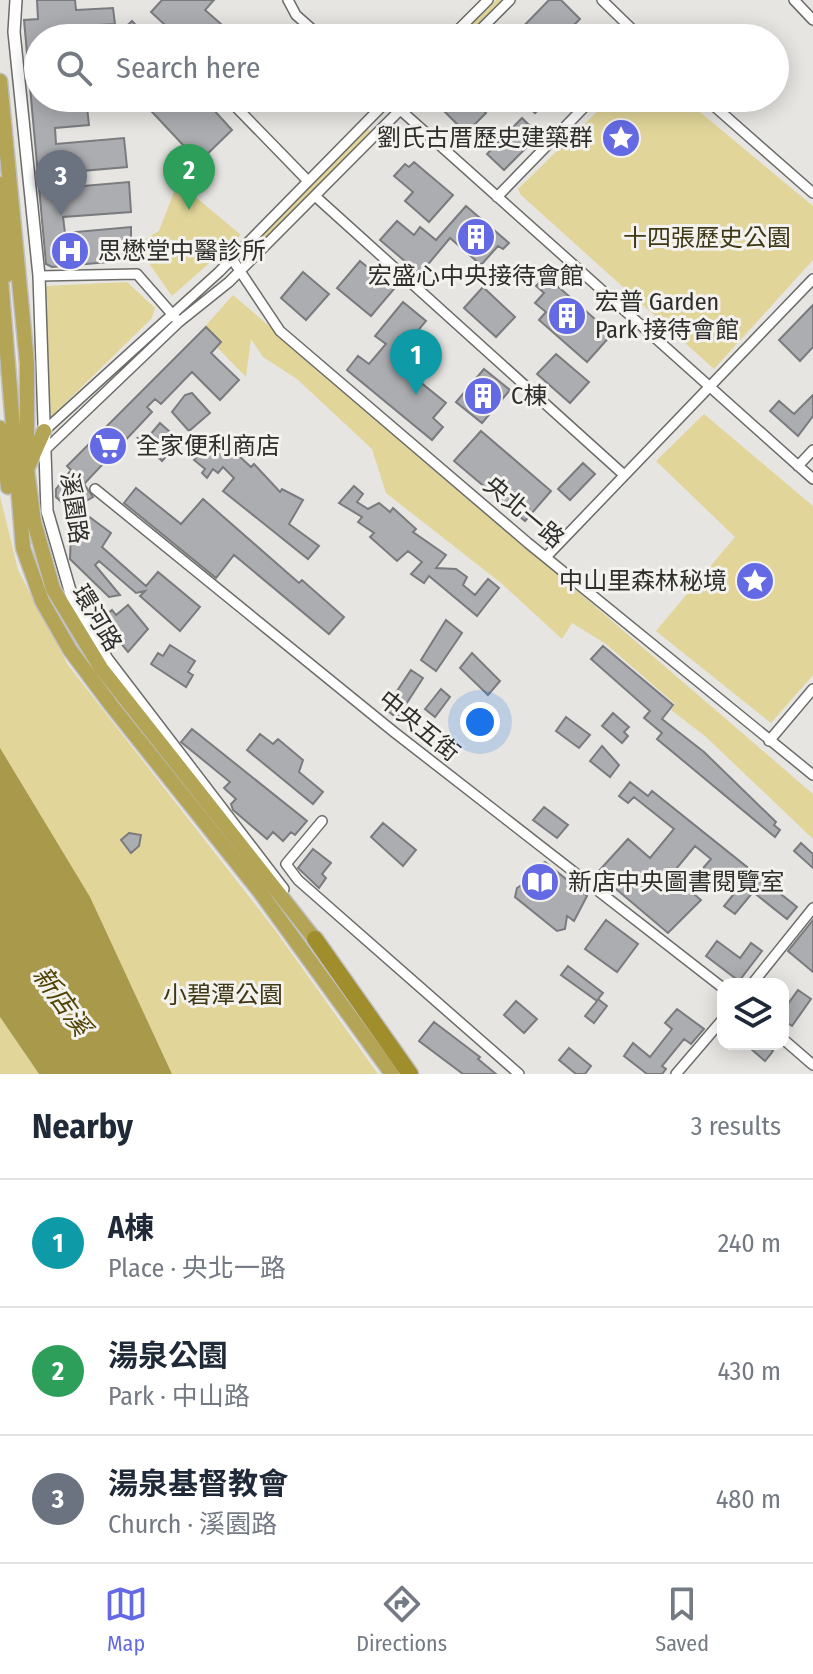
<!DOCTYPE html>
<html lang="en">
<head>
<meta charset="utf-8">
<style>
	:root { --surface:#fff; --page:#f6f6f7; --text:#1f2937; --muted:#747a83; --line:#e0e1e3; --accent:#646ae3 }
	body { margin:0; font-family:"Fira Sans Condensed","Noto Sans TC",sans-serif; background:var(--page); color:var(--text) }
	.controls { position:absolute; right:24px; bottom:24px; display:grid; overflow:hidden; border-radius:16px; box-shadow:0 4px 20px #0003 }
	.controls button { width:72px; height:72px; display:grid; place-items:center; padding:0; border:0; border-bottom:2px solid var(--line); background:var(--surface); color:var(--text); font:40px sans-serif }
	.you { position:absolute; left:480px; top:722px; width:28px; height:28px; margin:-20px; border:6px solid #fff; border-radius:50%; background:#1a73e8; box-shadow:0 0 0 12px #1a73e833 }
	.badge { display:grid; place-items:center; width:52px; height:52px; border-radius:50%; background:var(--accent); color:#fff; font-size:26px; font-weight:700 }
	.pin { position:absolute; translate:-50% -66px; filter:drop-shadow(0 2px 4px #0008) }
	.pin::after { content:''; position:absolute; top:42px; width:28px; height:24px; background:inherit; clip-path:polygon(0 0,100% 0,50% 100%) }
	.list { margin:0; padding:0; list-style:none }
	h2 { display:flex; justify-content:space-between; align-items:center; height:104px; margin:0; padding:0 32px; font-size:34px }
	h2 small { font-size:26px; font-weight:400; color:var(--muted) }
	.list li { display:grid; grid-template-columns:52px 1fr auto; gap:24px; align-items:center; box-sizing:border-box; height:128px; padding:0 32px; border-top:2px solid var(--line) }
	.list b { display:block; font-size:30px; white-space:nowrap }
	.list p { margin:0; font-size:26px; white-space:nowrap; color:var(--muted) }
	.list em { font-size:26px; font-style:normal; color:var(--muted) }
	.icon { flex:none; width:44px; height:44px; fill:none; stroke:currentColor; stroke-width:2; stroke-linecap:round; stroke-linejoin:round }
	.map { position:relative; flex:none; width:813px; height:1074px; overflow:hidden }
	.search { position:absolute; background:var(--surface); box-shadow:0 4px 20px #0003; left:24px; right:24px; top:24px; height:88px; display:flex; align-items:center; gap:20px; box-sizing:border-box; padding:0 28px; border-radius:44px; color:var(--muted); font-size:30px }
	.sheet { height:488px; background:var(--surface) }
	nav { display:flex; justify-content:space-around; align-items:center; box-sizing:border-box; height:112px; border-top:2px solid var(--line); background:var(--surface); font-size:22px; color:var(--muted) }
	nav a { display:grid; justify-items:center; gap:4px }
	nav .on { color:var(--accent) }
	.map>svg:first-child { display:block }
</style>
</head>
<body>
<div class="map">
<svg width="813" height="1074" viewBox="0 0 813 1074">
	<rect width="100%" height="100%" fill="#e6e5e2"/>
	<!-- green -->
	<path fill="#e1d599" d="M496 0H505L467 38H458Z
		M611 98H683L813 206V260L714 369 521 195 518 189Z
		M367 128 372 133 257 249 253 244Z
		M187 158 193 160 185 188 241 235 172 296 143 255 144 240 159 231Z
		M127 282 155 308 152 318 51 417 45 286Z
		M233 295 813 794V839L705 736 671 710 675 704 606 644 572 623 562 639 501 583 386 493 372 449 297 379 263 357 251 339 246 377 201 331Z
		M704 414 813 506V675L771 723 656 631 735 537 656 461Z
		M0 496 18 570 68 665 272 926 378 1074H172L89 897 0 966Z
		M0 1017 39 1074H0Z"/>
	<!-- water -->
	<path fill="#a99a4b" d="M0 748 90 897 172 1074H39L0 1017Z"/>
	<!-- building -->
	<path fill="#acadb0" stroke="#7a7b7e" stroke-width="2" d="M37 0H75L76 10 113 8 115 24 100 25 102 38H38V98H86L89 125 55 128 56 144 124 138 127 167 59 173 60 188 129 182 131 212 63 217 65 233 131 227V260L52 267 46 264 24 20 38 19Z
		M162 0H214L205 10 237 38H179L151 12Z
		M549 0H561L580 19 561 38 547 26 536 38H512Z
		M132 21 148 38H124L119 33Z
		M139 98H203L232 130 199 162Z
		M452 98H471L486 113 466 133 441 108Z
		M519 98H550L535 113Z
		M522 118 539 135 504 170 487 154Z
		M414 162 453 195 429 222 405 201 413 192 394 176 405 164 409 167Z
		M466 206 509 243 503 249 498 246 481 265 450 238 420 274 380 240 397 221 414 235 420 227 436 240Z
		M360 261 394 289 371 316 337 288Z
		M303 272 329 294 306 320 281 298Z
		M546 276 612 334 587 362 539 320 546 312 535 303 544 293 536 286Z
		M483 287 515 317 496 337 464 308Z
		M403 302 426 321 393 360 446 403 433 418 443 427 432 440 347 370 358 356 369 364 386 344 375 336Z
		M813 305V347L800 361 779 340Z
		M206 327 221 342 211 353 239 380 220 400 192 372 161 404 155 399 147 407 152 412 84 484 93 497 76 507 111 533 102 547 146 586 158 572 200 607 180 631 140 596 145 591 136 593 99 561 95 565 120 595 109 597 70 559 71 532 82 521 56 497V489L71 470 67 466Z
		M556 354 589 382 570 403 537 374Z
		M484 369 510 390 482 423 456 402Z
		M192 393 210 413 189 431 172 412 185 395Z
		M813 395V416L798 436 770 411 779 401 794 414Z
		M160 423 180 441 162 461 138 438 149 436Z
		M481 431 551 491 525 521 454 461Z
		M216 435 251 467 254 464 280 492 282 489 303 500 289 524 319 546 308 559 223 491 234 478 223 467 218 473 213 469 207 478 202 473 205 469 194 460Z
		M583 463 595 474 570 500 558 489Z
		M354 486 363 494 357 502 368 509 379 503 390 512 393 508 416 529 413 532 446 555 436 568 456 569 467 577 463 585 475 595 488 579 499 588 477 616 429 576 424 583 411 574 422 562 408 551 397 561 370 537 374 533 358 522 362 517 339 503Z
		M136 488 181 524 203 499 299 583 302 580 344 617 329 634 234 555 216 578 124 503Z
		M128 605 148 629 128 652 101 619 112 610 116 615Z
		M446 620 462 633 436 671 421 660Z
		M170 645 195 661 188 672 193 675 186 687 151 664 158 653 163 656Z
		M603 646 673 705 662 719 704 752 776 822 774 825 780 830 775 837 657 739 662 733 644 718 650 711 591 659Z
		M472 653 500 681 488 695 460 668Z
		M411 670 423 678 397 718 385 709Z
		M441 689 450 697 435 717 425 709Z
		M613 713 629 727 624 732 628 736 622 743 602 726Z
		M566 717 590 735 579 748 556 731Z
		M192 729 307 821 295 835 291 832 283 841 273 832 267 839 233 810 231 804 236 799 224 788 230 782 181 742Z
		M260 734 273 744 278 739 303 760 299 772 323 792 313 804 247 750Z
		M602 746 619 765 610 777 590 761Z
		M630 782 648 796 652 791 797 907 787 919 753 892 735 914 724 906 742 884 731 874 716 892 696 876 711 859 695 846 671 875 701 900 668 933 597 873 628 839 650 858 674 829 634 797 628 803 619 796Z
		M544 807 568 825 557 838 533 820Z
		M383 823 416 850 403 866 371 837Z
		M129 833 141 835 139 846 131 853 121 840Z
		M801 843 813 854V868L794 851Z
		M313 849 331 863 322 874 326 878 319 888 298 868Z
		M545 862 587 896 574 921 567 916 565 929 557 931 515 897 517 888 526 882 522 879 528 871Z
		M606 920 638 944 617 972 585 949Z
		M813 920V972L788 951Z
		M717 941 740 958 751 943 762 951 739 981 706 956Z
		M568 966 603 993 598 999 607 1006 594 1023 585 1016 597 1001 561 975Z
		M798 990 811 999 792 1026 783 1020V1011Z
		M516 1001 537 1019 524 1033 504 1015Z
		M677 1009 704 1029 691 1044 684 1039 662 1066 666 1069 662 1074H647L624 1056 633 1043 650 1057 672 1029 665 1023Z
		M434 1022 480 1057 478 1059 496 1074H463L419 1041Z
		M753 1044H765L773 1051 765 1061 750 1048Z
		M569 1048 591 1066 585 1074H576L559 1060Z"/>
	<g fill="none" stroke-linecap="round" stroke-linejoin="round">
		<!-- minor casing -->
		<g stroke="#6c6c69" stroke-width="12">
			<path id="minor" d="M288 0 296 15 322 38
				M602 0 641 38
				M794 0 813 20
				M450 38 488 0
				M472 38 510 0
				M387 98 813 479
				M705 98 813 193
				M236 107 308 181
				M315 196 623 474
				M497 197 593 98
				M232 259 280 331 528 543 813 775
				M39 276 137 274 179 322
				M44 431 219 272 390 98
				M46 449 179 322 229 282 412 98
				M798 466 813 450
				M95 489 394 732 723 988
				M546 557 813 279
				M769 741 813 689
				M322 821 286 864 298 880 519 1074
				M752 984 813 908
				M783 1039 813 1065
				M676 1074 723 1019"/>
		</g>
		<!-- tertiary casing -->
		<g stroke="#6c6c69" stroke-width="14">
			<path id="tertiary" d="M16 0 14 32 39 276 47 511 73 601 107 659 283 889"/>
		</g>
		<!-- trunk casing -->
		<g stroke="#c0c0c0" stroke-width="17">
			<path id="trunk" d="M0 81 27 363V470L34 522 53 589 101 668 321 947
				M0 184 7 275
				M0 267 23 548 42 601 70 650 111 705 260 892 392 1074
				M0 428 8 487
				M28 467 44 431"/>
		</g>
		<!-- motorway casing -->
		<g stroke="#c0c0c0" stroke-width="19">
			<path id="motorway" d="M315 939 410 1074"/>
		</g>
		<!-- minor -->
		<use href="#minor" stroke="#fff" stroke-width="9"/>
		<!-- tertiary -->
		<use href="#tertiary" stroke="#fff" stroke-width="11"/>
		<!-- trunk -->
		<use href="#trunk" stroke="#b3a456" stroke-width="14"/>
		<!-- motorway -->
		<use href="#motorway" stroke="#a08e2c" stroke-width="16"/>
	</g>
	<!-- icons -->
	<defs>
		<g id="sight-disc" transform="scale(2)"><circle r="9.5" fill="#646ae3" stroke="#f3f2ef"/><path d="M0-6L1.8-2.2L6-1.7L2.9 1.2L3.7 5.4L0 3.3L-3.7 5.4L-2.9 1.2L-6-1.7L-1.8-2.2Z" fill="#fff"/></g>
		<g id="building-disc" transform="scale(2)"><circle r="9.5" fill="#646ae3" stroke="#f3f2ef"/><path d="M-4-6H4V6H1V3H-1V6H-4ZM-2.5-4.3h1.7v1.8h-1.7ZM.8-4.3h1.7v1.8H.8ZM-2.5-1h1.7V.8h-1.7ZM.8-1h1.7V.8H.8Z" fill="#fff"/></g>
		<g id="hospital-disc" transform="scale(2)"><circle r="9.5" fill="#646ae3" stroke="#f3f2ef"/><path d="M-5-5h3v3.5h4V-5h3V5h-3V1.5h-4V5h-3Z" fill="#fff"/></g>
		<g id="supermarket-disc" transform="scale(2)"><circle r="9.5" fill="#646ae3" stroke="#f3f2ef"/><path d="M-6-5.5h2.5l.6 2H6L4.5 2H-2.5L-4.4-4H-6ZM-1.5 3.2a1.3 1.3 0 1 0 .1 0ZM3 3.2a1.3 1.3 0 1 0 .1 0Z" fill="#fff"/></g>
		<g id="library-disc" transform="scale(2)"><circle r="9.5" fill="#646ae3" stroke="#f3f2ef"/><path d="M-6-4Q-3-5.5-.7-3.5V5Q-3 3-6 4ZM6-4Q3-5.5 .7-3.5V5Q3 3 6 4Z" fill="#fff"/></g>
	</defs>
	<g fill-rule="evenodd">
		<use href="#sight-disc" x="621" y="138"/>
		<use href="#building-disc" x="476" y="237"/>
		<use href="#hospital-disc" x="70" y="251"/>
		<use href="#building-disc" x="567" y="316"/>
		<use href="#building-disc" x="483" y="396"/>
		<use href="#supermarket-disc" x="108" y="446"/>
		<use href="#sight-disc" x="755" y="581"/>
		<use href="#library-disc" x="540" y="882"/>
	</g>
	<g text-anchor="middle" stroke-width="6" stroke-linejoin="round" paint-order="stroke">
		<!-- poi labels -->
		<g font-size="24" fill="#2e2e2c" stroke="#f3f2ef" text-anchor="start">
			<text x="593" y="146" text-anchor="end">劉氏古厝歷史建築群</text>
			<text x="98" y="259">思懋堂中醫診所</text>
			<text x="476" y="284" text-anchor="middle">宏盛心中央接待會館</text>
			<text x="595" y="310">宏普 Garden<tspan x="595" dy="28">Park 接待會館</tspan></text>
			<text x="511" y="404">C棟</text>
			<text x="136" y="454">全家便利商店</text>
			<text x="727" y="589" text-anchor="end">中山里森林秘境</text>
			<text x="568" y="890">新店中央圖書閱覽室</text>
		</g>
		<!-- park labels -->
		<g font-size="24" fill="#3f3815" stroke="#f3f2ef">
			<text x="707" y="246">十四張歷史公園</text>
			<text x="223" y="1003">小碧潭公園</text>
		</g>
		<!-- street labels -->
		<g font-size="24" fill="#2e2e2c" stroke="#f3f2ef">
			<text transform="translate(74 508) rotate(82)" y="8">溪園路</text>
			<text transform="translate(524 512) rotate(40)" y="8">央北一路</text>
			<text transform="translate(97 618) rotate(59)" y="8">環河路</text>
			<text transform="translate(419 726) rotate(39)" y="8">中央五街</text>
		</g>
		<!-- water labels -->
		<g font-size="26" font-style="italic" fill="#4f4402" stroke="#f3f2ef">
			<text transform="translate(62 1001) rotate(54)" y="9">新店溪</text>
		</g>
	</g>
</svg>
<div class="controls">
<button><svg class="icon" aria-label="layers" viewBox="0 0 24 24"><path d="M12 4l9 5-9 5-9-5zM3 14l9 5 9-5"/></svg></button>
</div>
<div class="you"></div>
<div class="pin badge" style="left:416px;top:395px;background:#0f9aa8">1</div>
<div class="pin badge" style="left:189px;top:210px;background:#2e9e5b">2</div>
<div class="pin badge" style="left:61px;top:216px;background:#6b7280">3</div>
<div class="search"><svg class="icon" aria-label="search" viewBox="0 0 24 24"><circle cx="10" cy="10" r="6"/><path d="M15 15l6 6"/></svg>Search here</div>
</div>
<section class="sheet">
<h2>Nearby<small>3 results</small></h2>
<ul class="list">
<li><span class="badge" style="background:#0f9aa8">1</span><div><b>A棟</b><p>Place · 央北一路</p></div><em>240 m</em></li>
<li><span class="badge" style="background:#2e9e5b">2</span><div><b>湯泉公園</b><p>Park · 中山路</p></div><em>430 m</em></li>
<li><span class="badge" style="background:#6b7280">3</span><div><b>湯泉基督教會</b><p>Church · 溪園路</p></div><em>480 m</em></li>
</ul>
</section>
<nav>
<a class="on"><svg class="icon" aria-label="map" viewBox="0 0 24 24"><path d="M3 6l6-2 6 2 6-2v14l-6 2-6-2-6 2zM9 4v14M15 6v14"/></svg>Map</a>
<a><svg class="icon" aria-label="directions" viewBox="0 0 24 24"><path d="M12 3l9 9-9 9-9-9zM9 14v-3h6M13 9l2 2-2 2"/></svg>Directions</a>
<a><svg class="icon" aria-label="saved" viewBox="0 0 24 24"><path d="M7 4h10v16l-5-4-5 4z"/></svg>Saved</a>
</nav>
</body>
</html>
